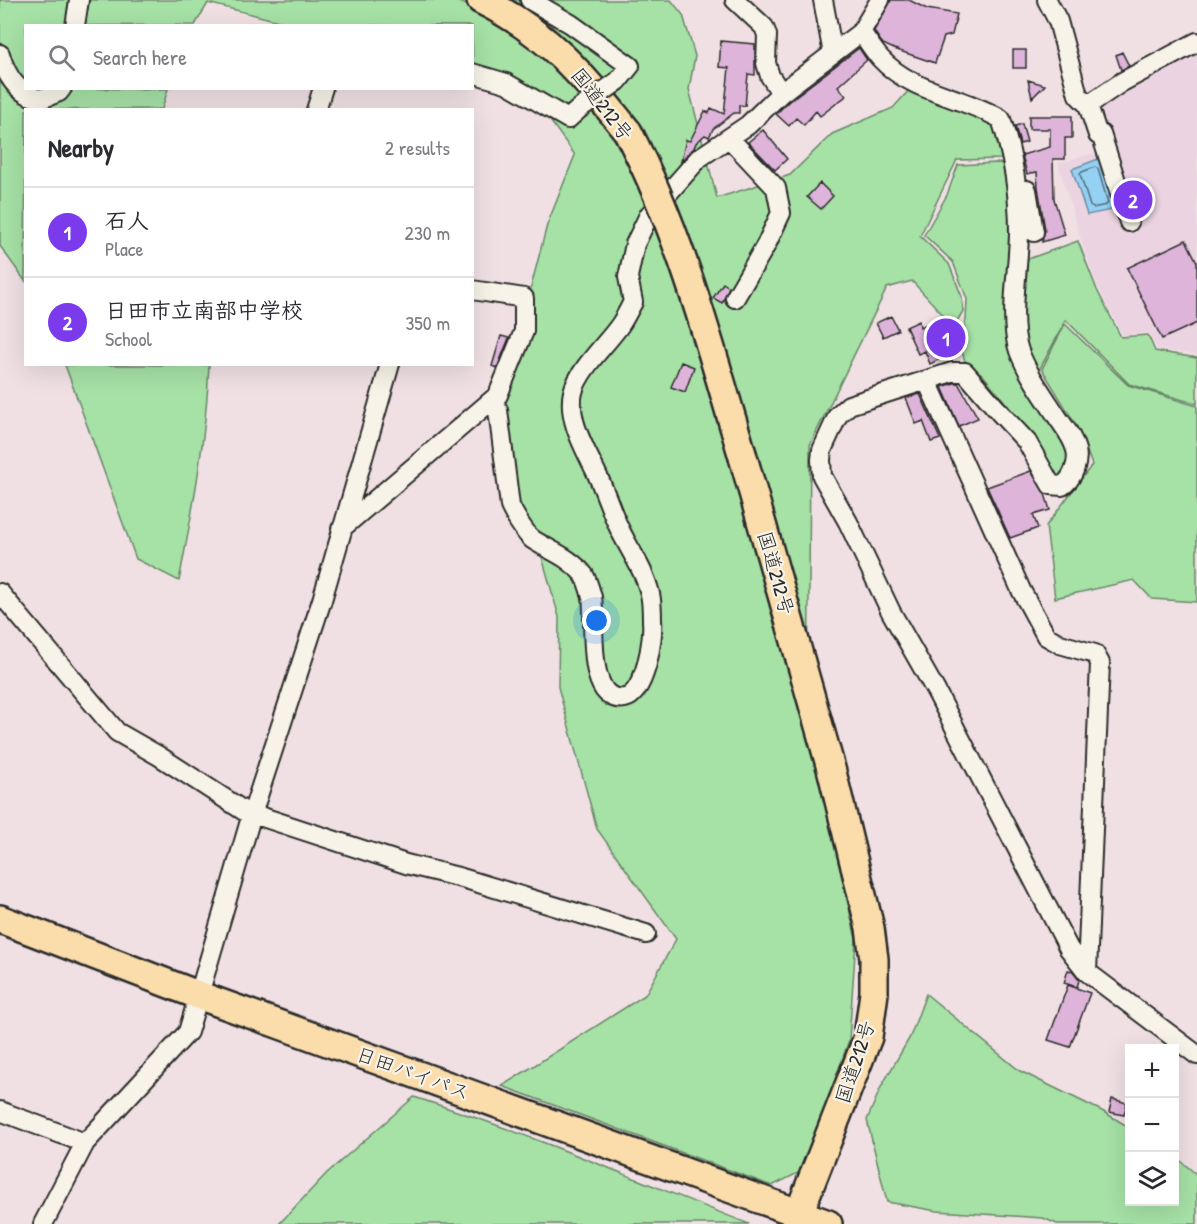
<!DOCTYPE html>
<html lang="en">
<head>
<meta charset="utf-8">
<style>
	:root { --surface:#fff; --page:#f2f2f3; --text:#2b2b33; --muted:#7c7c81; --line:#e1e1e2; --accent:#7c3aed }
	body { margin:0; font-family:"Patrick Hand","Klee One",sans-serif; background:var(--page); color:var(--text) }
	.controls { position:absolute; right:18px; bottom:18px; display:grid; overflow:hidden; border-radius:0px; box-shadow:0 6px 24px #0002 }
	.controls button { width:54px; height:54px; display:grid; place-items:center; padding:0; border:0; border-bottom:2px solid var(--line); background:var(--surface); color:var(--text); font:30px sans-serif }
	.you { position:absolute; left:597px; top:621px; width:21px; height:21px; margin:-15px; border:4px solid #fff; border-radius:50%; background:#1a73e8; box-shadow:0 0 0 9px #1a73e833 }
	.badge { display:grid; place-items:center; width:39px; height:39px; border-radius:50%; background:var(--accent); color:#fff; font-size:20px; font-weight:700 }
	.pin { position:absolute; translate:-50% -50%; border:3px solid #fff; box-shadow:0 2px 6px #0006 }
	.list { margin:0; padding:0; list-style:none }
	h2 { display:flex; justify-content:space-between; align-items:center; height:78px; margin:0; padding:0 24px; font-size:26px }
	h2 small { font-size:20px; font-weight:400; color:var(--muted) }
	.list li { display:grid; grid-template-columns:39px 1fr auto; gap:18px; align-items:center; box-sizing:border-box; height:90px; padding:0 24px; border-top:2px solid var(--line) }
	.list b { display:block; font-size:22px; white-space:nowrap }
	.list p { margin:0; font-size:20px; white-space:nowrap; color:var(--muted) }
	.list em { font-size:20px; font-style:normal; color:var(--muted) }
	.icon { flex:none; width:33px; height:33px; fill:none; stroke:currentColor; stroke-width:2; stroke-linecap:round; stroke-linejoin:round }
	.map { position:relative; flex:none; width:1197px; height:1224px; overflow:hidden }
	.search { position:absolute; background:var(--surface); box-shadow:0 6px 24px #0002; left:24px; top:24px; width:450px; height:66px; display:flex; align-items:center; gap:15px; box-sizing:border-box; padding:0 21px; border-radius:0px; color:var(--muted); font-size:22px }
	.panel { position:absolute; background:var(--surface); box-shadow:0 6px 24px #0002; left:24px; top:108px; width:450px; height:258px; border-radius:0px }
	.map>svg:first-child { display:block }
</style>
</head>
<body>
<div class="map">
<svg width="1197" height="1224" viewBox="0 0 1197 1224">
	<rect width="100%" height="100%" fill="#f0e0e4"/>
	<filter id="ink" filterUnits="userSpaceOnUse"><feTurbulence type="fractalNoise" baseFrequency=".0167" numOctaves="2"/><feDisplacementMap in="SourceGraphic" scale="12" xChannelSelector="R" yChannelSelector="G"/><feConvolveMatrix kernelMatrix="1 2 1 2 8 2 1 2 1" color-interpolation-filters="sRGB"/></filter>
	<g filter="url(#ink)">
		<!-- built -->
		<path fill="#ebd3e1" d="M1197 48V355L1157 349 1148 333 1123 336 1098 288 1080 237 1058 163 1109 149 1095 106Z"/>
		<!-- green -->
		<path fill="#a6e1a6" stroke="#688668" stroke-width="1.5" d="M0 0H454L477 9 493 0H671L683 15 695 56 689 89 717 198 790 175 832 134 893 108 911 88 995 119 1004 159 957 160 920 236 949 264 962 297 963 311 956 323 944 316 912 281 887 288 810 445 808 729 856 939 849 1040 804 1170 772 1186 502 1086 645 995 676 939 597 829 558 687 559 617 535 532 513 497 505 407 532 283 547 225 575 155 520 79 473 70 472 26 294 25 208 3 195 25 26 26V88L168 89 162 109 26 110 25 281 0 246Z
			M996 163 1008 164 1011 174 1010 331 1066 435 1069 457 1063 476 1055 475 1031 434 983 375 965 361 958 339 962 338 966 320 967 299 953 262 924 235 947 195 958 165Z
			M1078 241 1097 290 1121 337 1148 335 1155 351 1197 358V404L1129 384 1066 320 1037 374 1019 329 1025 260Z
			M1065 324 1128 385 1197 406V602L1152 599 1134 580 1055 598 1046 526 1092 465 1079 430 1042 369Z
			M65 365H209C206 438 193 509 179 581L136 559Z
			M926 994 1020 1071 1102 1111 1129 1127 1130 1202H1174L1175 1156 1197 1175V1224H1057L1043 1218 937 1211 887 1202 867 1120 881 1087 910 1037Z
			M414 1097C528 1133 637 1180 749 1224H279L327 1173Z"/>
		<!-- water -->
		<path fill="#94d1f4" stroke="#6a8fa4" stroke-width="1.5" d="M1101 158 1117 209 1087 215 1072 169Z"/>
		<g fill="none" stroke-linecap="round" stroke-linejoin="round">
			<!-- shore -->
			<path stroke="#556d7b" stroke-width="1.5" d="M1095 167 1098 169 1108 203 1106 205 1093 208 1090 206 1080 174 1082 172Z"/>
		</g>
		<!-- building -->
		<path fill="#deb4db" stroke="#2b2b2b" stroke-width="1.5" d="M891 0H909L927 9 957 14 952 35 944 37 935 63 894 49 883 44 879 39 874 31Z
			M721 41 755 44V75L748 74 745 106 739 105V113H734L713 129 709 137 705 135 696 143 694 148 681 161 686 140 690 141 705 111 709 113 711 108 724 114 729 68 719 67Z
			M859 48 867 60 838 86 846 96 820 116 816 111 804 125 796 118 789 126 776 114 788 102Z
			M1013 50H1026V68H1013Z
			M1122 52 1129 66 1121 70 1116 55Z
			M1028 80 1045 85 1032 98Z
			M1029 116H1072V138H1065V159H1053L1054 199 1065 235 1042 242 1045 230 1038 187 1037 172 1027 174 1022 155 1050 147V129H1029Z
			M1022 124 1027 142 1020 144 1015 126Z
			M763 130 787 159 775 170 748 142Z
			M820 183 833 196 821 209 807 197Z
			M1186 240 1197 262V323L1162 339 1127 268Z
			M723 283 729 287 722 303 713 298Z
			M891 316 898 330 883 337 876 323Z
			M919 321 920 327 925 325 926 328 948 322 952 337 949 338 950 341 933 344 940 359 930 364 925 351 918 354 906 327Z
			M501 336 509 338 497 368 492 366Z
			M681 362 694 367 685 392 671 387Z
			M954 383H958L978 418 959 426 942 387Z
			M920 394 940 439 931 442 923 421 916 424 906 398Z
			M1031 471 1045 494 1050 510 1033 515 1038 528 1010 538 987 487Z
			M1068 970 1072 971 1079 980 1077 987 1064 983Z
			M1068 985 1090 993 1070 1047 1048 1040Z
			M1112 1099 1127 1103 1124 1115 1109 1112Z"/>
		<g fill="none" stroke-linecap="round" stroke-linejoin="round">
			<!-- minor casing -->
			<g stroke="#2b2b2b" stroke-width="22">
				<path id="minor" d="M530 0 571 24 630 66 618 81
					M735 0 764 27 767 35 766 63 770 76 781 93
					M823 0 833 54
					M1047 0 1058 21 1078 95 1088 105 1098 135 1101 134 1129 222
					M75 26 79 0
					M861 32C867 40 873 50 880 58 912 93 962 96 1001 119 1013 155 1019 194 1019 232 1019 267 1008 319 1019 351 1028 375 1044 396 1058 418 1065 428 1073 438 1076 450 1079 462 1073 479 1062 486L1051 485 1027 442 1001 414 965 372H952L849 405 838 415 822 450 821 460 822 476 848 522 891 612 936 691 1069 949 1087 972 1197 1055
					M0 54C6 75 18 95 41 99L59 92 62 88
					M472 73 506 83 568 119 579 109
					M1088 105 1122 82 1197 42
					M316 110 323 88
					M729 138 776 188 781 213 766 245 735 298
					M1027 190 1034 232
					M927 381 1021 590 1046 636 1060 644 1095 654 1100 663 1087 972
					M493 400 498 410 510 506C514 515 525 533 532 539 550 551 570 557 584 575 587 580 590 590 592 597 596 617 584 705 625 698 645 694 654 638 652 621 652 612 652 602 650 594 645 572 631 552 621 532 611 512 605 490 595 470 584 447 567 418 573 392 579 369 606 345 620 325 625 318 629 309 633 302L628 277 635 244 649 215 699 158 748 125 781 93 861 32 880 0
					M341 529 498 395 524 331V298L472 290
					M0 593 117 732 159 756 244 811 406 864 462 878 646 934
					M0 1111 85 1143
					M43 1224 85 1143 188 1032 252 814 322 600 390 364"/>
			</g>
			<!-- highway casing -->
			<g stroke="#2b2b2b" stroke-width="32">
				<path id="highway" d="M481 0C548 33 583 75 628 132
					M743 457 832 772 870 928 874 959V993L868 1037 799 1213
					M0 919 198 995 828 1224"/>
			</g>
			<!-- minor -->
			<use href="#minor" stroke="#f7f3e8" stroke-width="18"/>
			<!-- highway -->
			<use href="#highway" stroke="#fbddab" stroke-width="27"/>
			<!-- minor-bridge casing -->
			<g stroke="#2b2b2b" stroke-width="22" stroke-linecap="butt">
				<path id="minor-bridge" d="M579 109 618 81"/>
			</g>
			<!-- highway-bridge casing -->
			<g stroke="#2b2b2b" stroke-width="32" stroke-linecap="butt">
				<path id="highway-bridge" d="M628 132C681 234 710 346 743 457"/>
			</g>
			<!-- minor-bridge -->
			<use href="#minor-bridge" stroke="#f7f3e8" stroke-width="18"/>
			<!-- highway-bridge -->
			<use href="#highway-bridge" stroke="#fbddab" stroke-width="27"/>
		</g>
	</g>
	<g text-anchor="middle" stroke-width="4.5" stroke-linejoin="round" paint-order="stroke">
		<!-- street labels -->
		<g font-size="20" fill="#2b2b2b" stroke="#f7f3e8">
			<text transform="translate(602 104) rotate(52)" y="7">国道212号</text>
			<text transform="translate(776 573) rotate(74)" y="7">国道212号</text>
			<text transform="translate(855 1062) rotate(-72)" y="7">国道212号</text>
			<text transform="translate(413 1073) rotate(20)" y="7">日田バイパス</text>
		</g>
	</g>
</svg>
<div class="controls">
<button>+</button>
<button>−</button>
<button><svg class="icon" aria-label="layers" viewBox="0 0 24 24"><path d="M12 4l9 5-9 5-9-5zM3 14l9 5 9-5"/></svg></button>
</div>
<div class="you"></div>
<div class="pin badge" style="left:946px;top:338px">1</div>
<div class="pin badge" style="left:1133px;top:200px">2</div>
<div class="search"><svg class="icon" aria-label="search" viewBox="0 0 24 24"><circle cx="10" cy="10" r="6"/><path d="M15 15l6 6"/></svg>Search here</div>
<section class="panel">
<h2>Nearby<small>2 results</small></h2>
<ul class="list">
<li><span class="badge">1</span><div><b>石人</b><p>Place</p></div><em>230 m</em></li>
<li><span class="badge">2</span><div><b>日田市立南部中学校</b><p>School</p></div><em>350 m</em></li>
</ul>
</section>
</div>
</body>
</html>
